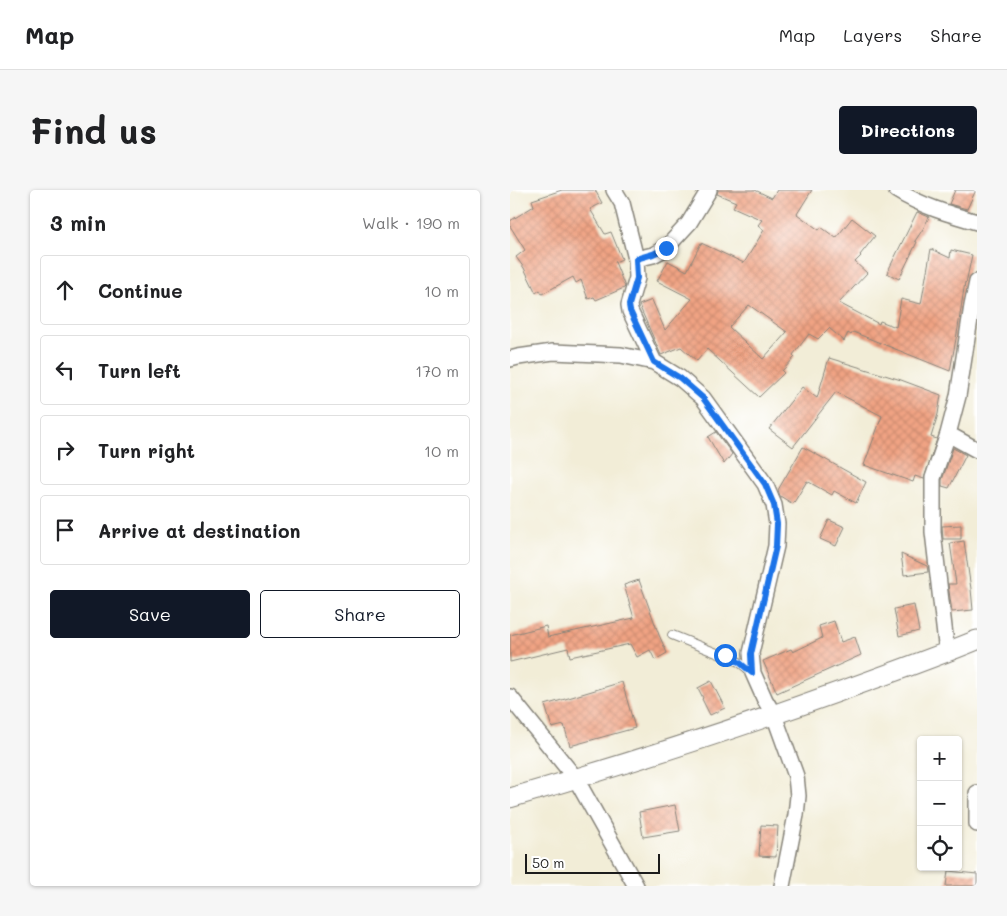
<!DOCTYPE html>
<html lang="en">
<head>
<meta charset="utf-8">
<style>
	:root { --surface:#fff; --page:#f6f6f6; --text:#202124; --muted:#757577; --line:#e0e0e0; --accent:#111827 }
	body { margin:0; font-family:Mali,sans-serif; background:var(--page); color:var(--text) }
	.controls { position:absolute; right:15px; bottom:15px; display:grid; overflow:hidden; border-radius:5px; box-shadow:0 1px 4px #0004 }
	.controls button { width:45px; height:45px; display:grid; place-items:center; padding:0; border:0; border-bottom:1px solid var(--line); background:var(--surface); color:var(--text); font:25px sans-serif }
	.scale { position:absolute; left:15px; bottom:12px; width:135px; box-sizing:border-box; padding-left:5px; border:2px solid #1c1c1c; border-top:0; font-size:14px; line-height:18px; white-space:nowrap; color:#1c1c1c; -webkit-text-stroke:4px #fff; paint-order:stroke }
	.stop { position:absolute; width:15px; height:15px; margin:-11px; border:4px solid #1a73e8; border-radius:50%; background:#fff }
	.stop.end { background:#1a73e8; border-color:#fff; box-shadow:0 1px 5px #0008 }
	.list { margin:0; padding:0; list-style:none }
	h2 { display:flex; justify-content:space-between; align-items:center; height:65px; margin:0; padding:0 20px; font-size:21px }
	h2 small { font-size:16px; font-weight:400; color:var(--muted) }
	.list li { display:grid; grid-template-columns:32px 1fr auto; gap:15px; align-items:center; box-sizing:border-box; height:70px; margin:0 10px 10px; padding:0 10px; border:1px solid var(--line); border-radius:5px }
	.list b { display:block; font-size:19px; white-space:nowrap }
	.list em { font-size:16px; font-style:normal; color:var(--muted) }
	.actions { display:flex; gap:10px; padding:15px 20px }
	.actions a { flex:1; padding:11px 0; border:1px solid var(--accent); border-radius:5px; text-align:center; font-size:18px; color:var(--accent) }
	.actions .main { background:var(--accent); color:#fff }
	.icon { flex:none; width:28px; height:28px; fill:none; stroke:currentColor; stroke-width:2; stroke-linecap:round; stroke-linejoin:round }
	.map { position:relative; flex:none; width:467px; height:696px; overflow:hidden; border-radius:5px }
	header { display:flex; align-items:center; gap:30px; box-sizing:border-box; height:70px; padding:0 25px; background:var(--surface); border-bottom:1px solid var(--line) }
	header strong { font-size:24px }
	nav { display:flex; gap:28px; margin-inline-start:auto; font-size:18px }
	.intro { display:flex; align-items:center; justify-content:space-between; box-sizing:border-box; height:120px; padding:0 30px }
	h1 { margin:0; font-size:35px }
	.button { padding:12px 22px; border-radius:5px; background:var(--accent); color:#fff; font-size:18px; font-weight:700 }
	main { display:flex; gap:30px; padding:0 30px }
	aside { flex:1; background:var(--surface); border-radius:5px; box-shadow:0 1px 4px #0004 }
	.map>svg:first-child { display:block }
</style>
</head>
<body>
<header>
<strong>Map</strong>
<nav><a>Map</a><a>Layers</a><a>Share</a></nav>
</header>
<div class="intro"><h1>Find us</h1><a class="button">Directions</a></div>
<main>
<aside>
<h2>3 min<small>Walk · 190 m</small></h2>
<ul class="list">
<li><svg class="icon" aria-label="ahead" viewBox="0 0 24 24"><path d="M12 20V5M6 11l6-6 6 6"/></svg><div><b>Continue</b></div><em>10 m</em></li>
<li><svg class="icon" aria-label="left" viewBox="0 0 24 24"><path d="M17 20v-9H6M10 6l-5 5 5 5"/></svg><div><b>Turn left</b></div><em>170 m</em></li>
<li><svg class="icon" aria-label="right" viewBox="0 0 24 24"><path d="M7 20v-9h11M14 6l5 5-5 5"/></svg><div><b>Turn right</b></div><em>10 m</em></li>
<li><svg class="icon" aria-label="arrive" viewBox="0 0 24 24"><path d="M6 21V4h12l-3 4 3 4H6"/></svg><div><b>Arrive at destination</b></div></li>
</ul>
<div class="actions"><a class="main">Save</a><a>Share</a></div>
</aside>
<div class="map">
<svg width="467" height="696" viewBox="0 0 467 696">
	<defs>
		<pattern id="building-cross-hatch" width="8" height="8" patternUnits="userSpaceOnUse" patternTransform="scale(1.25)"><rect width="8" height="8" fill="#f0a383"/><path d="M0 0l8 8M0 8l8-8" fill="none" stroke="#cd8c71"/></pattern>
	</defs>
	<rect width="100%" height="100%" fill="#fff"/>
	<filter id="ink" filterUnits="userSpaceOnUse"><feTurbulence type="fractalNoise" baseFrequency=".02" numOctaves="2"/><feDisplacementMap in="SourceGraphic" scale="10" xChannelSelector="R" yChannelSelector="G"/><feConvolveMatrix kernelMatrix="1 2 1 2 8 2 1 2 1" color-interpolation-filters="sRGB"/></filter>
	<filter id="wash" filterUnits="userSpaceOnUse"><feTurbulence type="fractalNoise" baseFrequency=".0096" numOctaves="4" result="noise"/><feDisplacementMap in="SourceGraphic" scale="20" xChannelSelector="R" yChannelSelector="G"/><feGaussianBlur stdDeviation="1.12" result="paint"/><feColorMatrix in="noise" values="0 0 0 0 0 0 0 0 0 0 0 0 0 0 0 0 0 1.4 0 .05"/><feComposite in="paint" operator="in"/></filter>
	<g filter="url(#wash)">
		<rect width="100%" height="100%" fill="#f2edd7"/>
		<g id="blocks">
			<!-- building -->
			<path fill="url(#building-cross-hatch)" fill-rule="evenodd" d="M52 0H85L92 13 80 19 95 44 101 42 112 69 105 72 115 97 114 98 86 110 84 107 78 109 71 90 66 93 63 87 32 104 30 100 26 103 14 78 6 67 15 60 0 36V31L24 16 22 10Z
				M208 0H245L262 8 267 0H302L287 24 309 40 311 37 326 48 342 28 365 46 350 65 351 66 345 72 357 83 329 113 369 134 370 131 386 137 391 109 411 114 421 59 440 68 441 60 462 65 456 93 455 92 448 138 440 181 343 142 341 145 338 143 334 151 319 138 308 149 299 144 283 165 285 167 272 181 274 183 249 207 197 159 187 171 171 157 151 165 129 115 142 110 155 140 182 109 147 91 158 71 177 81 191 53 234 73 254 40 248 35 252 30 223 17 226 12 207 4ZM239 115 277 142 253 169 219 137Z
				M445 0H466L457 19 439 14Z
				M407 22 419 27 413 39 405 51 407 52 389 89 377 83Z
				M319 168 391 190 431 205 428 224 421 247 427 249 414 289 405 286 403 292 354 275 372 226 326 202 283 257 259 239 292 197 307 208Z
				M206 242 222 264 214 274 198 247Z
				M293 257 356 292 346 313 324 301 322 305 297 291 283 314 270 306 268 300Z
				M443 258 456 265 439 298 432 296V290Z
				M319 330 335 337 326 356 310 349Z
				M451 335V349H433L432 336Z
				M454 351 461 399 463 420 442 422 438 394H446L440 353Z
				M391 364 417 376 418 382 394 385Z
				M129 390 149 445 157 463 145 470 140 460 127 467 120 454 60 467 58 458 0 472V445L36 436 38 447 124 428 114 395Z
				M404 415 409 441 389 446 384 419Z
				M324 431 331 452 345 447 351 465 267 503 253 471 281 459 283 462 312 448 309 436Z
				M201 491 215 518 200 525 192 509 193 508 188 498Z
				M112 492 125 538 60 556 54 535 42 538 35 515Z
				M165 615 170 641 133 647 129 622Z
				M251 635 268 636 266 667 249 666Z
				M438 681 467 684V696H436Z"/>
		</g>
	</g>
	<g filter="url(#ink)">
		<use href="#blocks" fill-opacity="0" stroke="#87847a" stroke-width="1"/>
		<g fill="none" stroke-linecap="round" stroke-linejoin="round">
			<!-- service casing -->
			<g stroke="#87847a" stroke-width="10">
				<path id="service" d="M162 445 229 472 243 483"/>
			</g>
			<!-- minor casing -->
			<g stroke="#87847a" stroke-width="18">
				<path id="minor" d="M104 0 112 13 126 69 127 88 119 115 120 121 144 172
					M386 0C411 16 439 24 467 32
					M126 69 143 65 156 58 179 33 199 0
					M0 169 8 167 43 162 111 165 144 172 170 188 193 208 255 294 264 315 267 334 266 356 241 463 243 483 255 510 264 525 286 586 288 606 286 625 272 696
					M438 244 467 260
					M437 463 423 342V288L438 244 448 206 462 116 467 92
					M0 507 66 589 126 696
					M467 603V634"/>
			</g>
			<!-- tertiary casing -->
			<g stroke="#87847a" stroke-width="21">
				<path id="tertiary" d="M0 608C110 576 220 541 328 502 375 485 421 469 467 450"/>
			</g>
			<!-- service -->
			<use href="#service" stroke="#fff" stroke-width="8"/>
			<!-- minor -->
			<use href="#minor" stroke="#fff" stroke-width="15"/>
			<!-- tertiary -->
			<use href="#tertiary" stroke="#fff" stroke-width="19"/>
		</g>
	</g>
	<g fill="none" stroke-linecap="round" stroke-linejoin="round" filter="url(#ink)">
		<!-- route -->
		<path stroke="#1a73e8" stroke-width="6" d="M156 58 143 64 126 69 127 88 119 115 120 121 144 172 170 188 193 208 255 294 264 315 267 334 266 356 241 464 242 483 229 472 215 465"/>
	</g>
</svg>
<div class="controls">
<button>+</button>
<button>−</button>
<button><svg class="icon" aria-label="locate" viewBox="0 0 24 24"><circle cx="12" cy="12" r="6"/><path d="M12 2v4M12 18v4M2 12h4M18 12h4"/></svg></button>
</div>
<div class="scale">50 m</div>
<div class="stop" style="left:215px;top:465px"></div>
<div class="stop end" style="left:156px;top:58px"></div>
</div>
</main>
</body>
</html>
